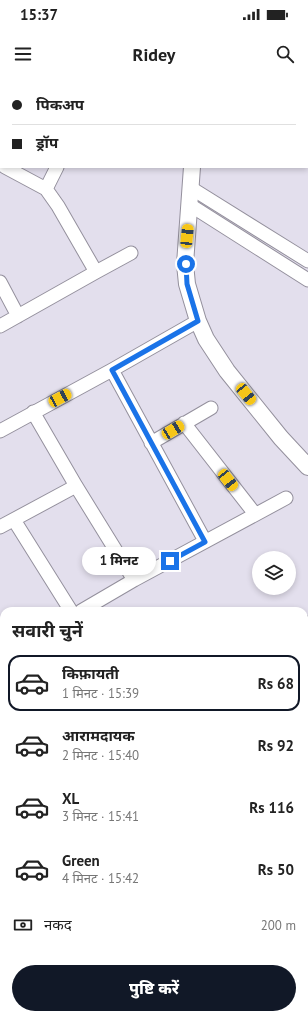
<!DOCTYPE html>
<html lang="hi">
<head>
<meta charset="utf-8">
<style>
	body { margin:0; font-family:"PT Sans","Noto Sans Devanagari",sans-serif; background:#f2f2f2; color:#222; height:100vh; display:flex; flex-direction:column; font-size:15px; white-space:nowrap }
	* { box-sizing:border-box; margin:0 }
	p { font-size:13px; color:#767676 }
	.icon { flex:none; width:22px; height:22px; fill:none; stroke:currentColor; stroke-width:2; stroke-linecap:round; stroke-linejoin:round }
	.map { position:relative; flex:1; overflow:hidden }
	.sheet { position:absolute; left:0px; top:527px; width:308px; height:412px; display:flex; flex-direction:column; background:#fff; border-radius:12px 12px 0 0; box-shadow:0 2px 6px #0003 }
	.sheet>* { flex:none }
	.top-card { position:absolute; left:0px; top:0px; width:308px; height:88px; box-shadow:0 2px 6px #0003; display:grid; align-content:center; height:88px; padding:0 12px; background:#fff }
	.buttons { position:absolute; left:252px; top:471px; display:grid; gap:8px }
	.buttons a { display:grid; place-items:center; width:44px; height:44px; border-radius:50%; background:#fff; box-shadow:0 2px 6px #0003; font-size:20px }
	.end { position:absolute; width:18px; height:18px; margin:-9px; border:5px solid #1a73e8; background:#fff; box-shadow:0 0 0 2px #fff }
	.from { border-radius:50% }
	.bubble { position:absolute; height:28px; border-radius:14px; background:#fff; box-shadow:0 2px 6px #0003; font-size:13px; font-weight:800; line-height:28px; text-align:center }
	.car { position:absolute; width:12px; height:24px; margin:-12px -6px; border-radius:5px; box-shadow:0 0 3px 1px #0007; background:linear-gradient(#f5c518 24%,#345 0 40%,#f5c518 0 76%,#345 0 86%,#f5c518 0) }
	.top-card b { display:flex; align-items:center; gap:14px; height:38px; font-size:15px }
	.top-card b+b { border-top:1px solid #e0e0e0 }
	.top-card i { width:10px; height:10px; background:#222 }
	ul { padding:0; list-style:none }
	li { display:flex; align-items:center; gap:12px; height:56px; margin:0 8px 6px; padding:0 4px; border:2px solid transparent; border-radius:12px }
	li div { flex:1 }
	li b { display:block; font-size:15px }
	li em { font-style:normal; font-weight:800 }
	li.on { border-color:#111827 }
	li>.icon { width:36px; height:36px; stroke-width:1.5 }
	h2 { padding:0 12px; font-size:18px; line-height:48px }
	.pay { display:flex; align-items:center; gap:10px; height:44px; padding:0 12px; font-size:15px }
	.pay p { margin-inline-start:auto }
	.primary-button { display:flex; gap:8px; margin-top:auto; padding:8px 12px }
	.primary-button a { flex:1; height:46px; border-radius:24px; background:#111827; color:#fff; font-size:16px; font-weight:800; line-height:46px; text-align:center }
	.status { display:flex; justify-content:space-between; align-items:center; height:28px; padding:0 20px; background:#fff; direction:ltr }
	.status svg { height:11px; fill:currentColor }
	header { display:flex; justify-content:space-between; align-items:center; height:52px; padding:0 12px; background:#fff; font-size:18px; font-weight:800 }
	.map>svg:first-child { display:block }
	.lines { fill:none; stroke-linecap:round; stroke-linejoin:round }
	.minor-casing { stroke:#94909d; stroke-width:15 }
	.major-casing { stroke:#94909d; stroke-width:18 }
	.minor { stroke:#fff; stroke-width:13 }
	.major { stroke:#fff; stroke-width:16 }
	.route { stroke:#1a73e8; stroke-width:5 }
</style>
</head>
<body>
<div class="status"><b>15:37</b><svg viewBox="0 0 49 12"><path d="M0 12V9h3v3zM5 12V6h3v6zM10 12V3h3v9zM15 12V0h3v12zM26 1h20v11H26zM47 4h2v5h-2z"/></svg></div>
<header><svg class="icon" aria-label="menu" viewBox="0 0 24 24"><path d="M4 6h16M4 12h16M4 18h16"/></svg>Ridey<svg class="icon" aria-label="search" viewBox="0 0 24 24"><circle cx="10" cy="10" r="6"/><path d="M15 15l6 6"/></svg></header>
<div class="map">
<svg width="308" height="939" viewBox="0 0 308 939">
	<rect width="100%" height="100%" fill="#e3dfed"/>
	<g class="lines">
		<!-- minor casing -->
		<g class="minor-casing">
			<path id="minor" d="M262 0 264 1
				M0 2 1 3
				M307 29H308
				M5 87 46 109 58 126 96 192
				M191 108 308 181
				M46 109 57 87
				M190 125 308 200
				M0 202 18 236
				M0 246 96 192 131 173
				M112 290 205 461
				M33 332 76 406 134 500
				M184 343 255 434
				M0 351 112 290 198 241
				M151 363 211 328
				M14 440 71 531
				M0 447 76 406
				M81 531 134 500 286 418
				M304 546 308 543
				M0 571 4 570
				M304 606 308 614
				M0 642 4 649
				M0 708 4 706
				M0 745 4 743"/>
		</g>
		<!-- major casing -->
		<g class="major-casing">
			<path id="major" d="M168 0V1
				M192 87 185 184 187 204 198 241 206 259 227 291 281 358 308 387"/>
		</g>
		<!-- minor -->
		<use href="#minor" class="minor"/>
		<!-- major -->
		<use href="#major" class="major"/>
	</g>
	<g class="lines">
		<!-- route -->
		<path class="route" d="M170 481 205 462 112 290 198 241 187 204 186 184"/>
	</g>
</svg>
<div class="buttons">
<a><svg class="icon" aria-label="layers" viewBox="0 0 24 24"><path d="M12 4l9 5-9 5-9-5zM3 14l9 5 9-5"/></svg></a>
</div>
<i class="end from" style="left:186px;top:184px"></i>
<i class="end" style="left:170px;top:481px"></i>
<div class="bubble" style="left:82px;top:467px;width:74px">1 मिनट</div>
<i class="car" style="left:187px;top:156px;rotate:6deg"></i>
<i class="car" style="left:246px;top:314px;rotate:141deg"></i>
<i class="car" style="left:60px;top:318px;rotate:62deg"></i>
<i class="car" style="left:173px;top:350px;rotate:59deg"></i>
<i class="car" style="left:228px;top:400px;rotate:142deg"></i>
<div class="top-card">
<b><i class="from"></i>पिकअप</b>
<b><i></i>ड्रॉप</b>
</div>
<section class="sheet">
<h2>सवारी चुनें</h2>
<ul>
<li class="on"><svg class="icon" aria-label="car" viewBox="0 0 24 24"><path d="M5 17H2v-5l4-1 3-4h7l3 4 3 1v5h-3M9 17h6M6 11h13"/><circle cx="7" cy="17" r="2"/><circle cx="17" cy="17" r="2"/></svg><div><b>किफ़ायती</b><p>1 मिनट · 15:39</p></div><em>Rs 68</em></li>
<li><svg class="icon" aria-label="car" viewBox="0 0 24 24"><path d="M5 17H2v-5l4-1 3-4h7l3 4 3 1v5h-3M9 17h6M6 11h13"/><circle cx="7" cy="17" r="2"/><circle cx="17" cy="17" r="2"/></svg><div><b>आरामदायक</b><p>2 मिनट · 15:40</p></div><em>Rs 92</em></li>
<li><svg class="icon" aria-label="car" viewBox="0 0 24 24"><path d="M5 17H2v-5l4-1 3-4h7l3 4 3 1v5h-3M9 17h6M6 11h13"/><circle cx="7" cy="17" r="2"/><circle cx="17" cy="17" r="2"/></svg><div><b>XL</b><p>3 मिनट · 15:41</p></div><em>Rs 116</em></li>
<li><svg class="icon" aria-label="car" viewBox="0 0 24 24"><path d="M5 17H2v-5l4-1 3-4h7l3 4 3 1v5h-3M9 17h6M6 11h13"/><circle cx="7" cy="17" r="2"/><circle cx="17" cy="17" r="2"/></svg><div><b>Green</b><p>4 मिनट · 15:42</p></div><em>Rs 50</em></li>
</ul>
<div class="pay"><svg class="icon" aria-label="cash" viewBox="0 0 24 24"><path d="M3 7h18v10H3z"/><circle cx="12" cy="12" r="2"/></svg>नकद<p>200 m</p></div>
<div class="primary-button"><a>पुष्टि करें</a></div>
</section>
</div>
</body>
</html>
